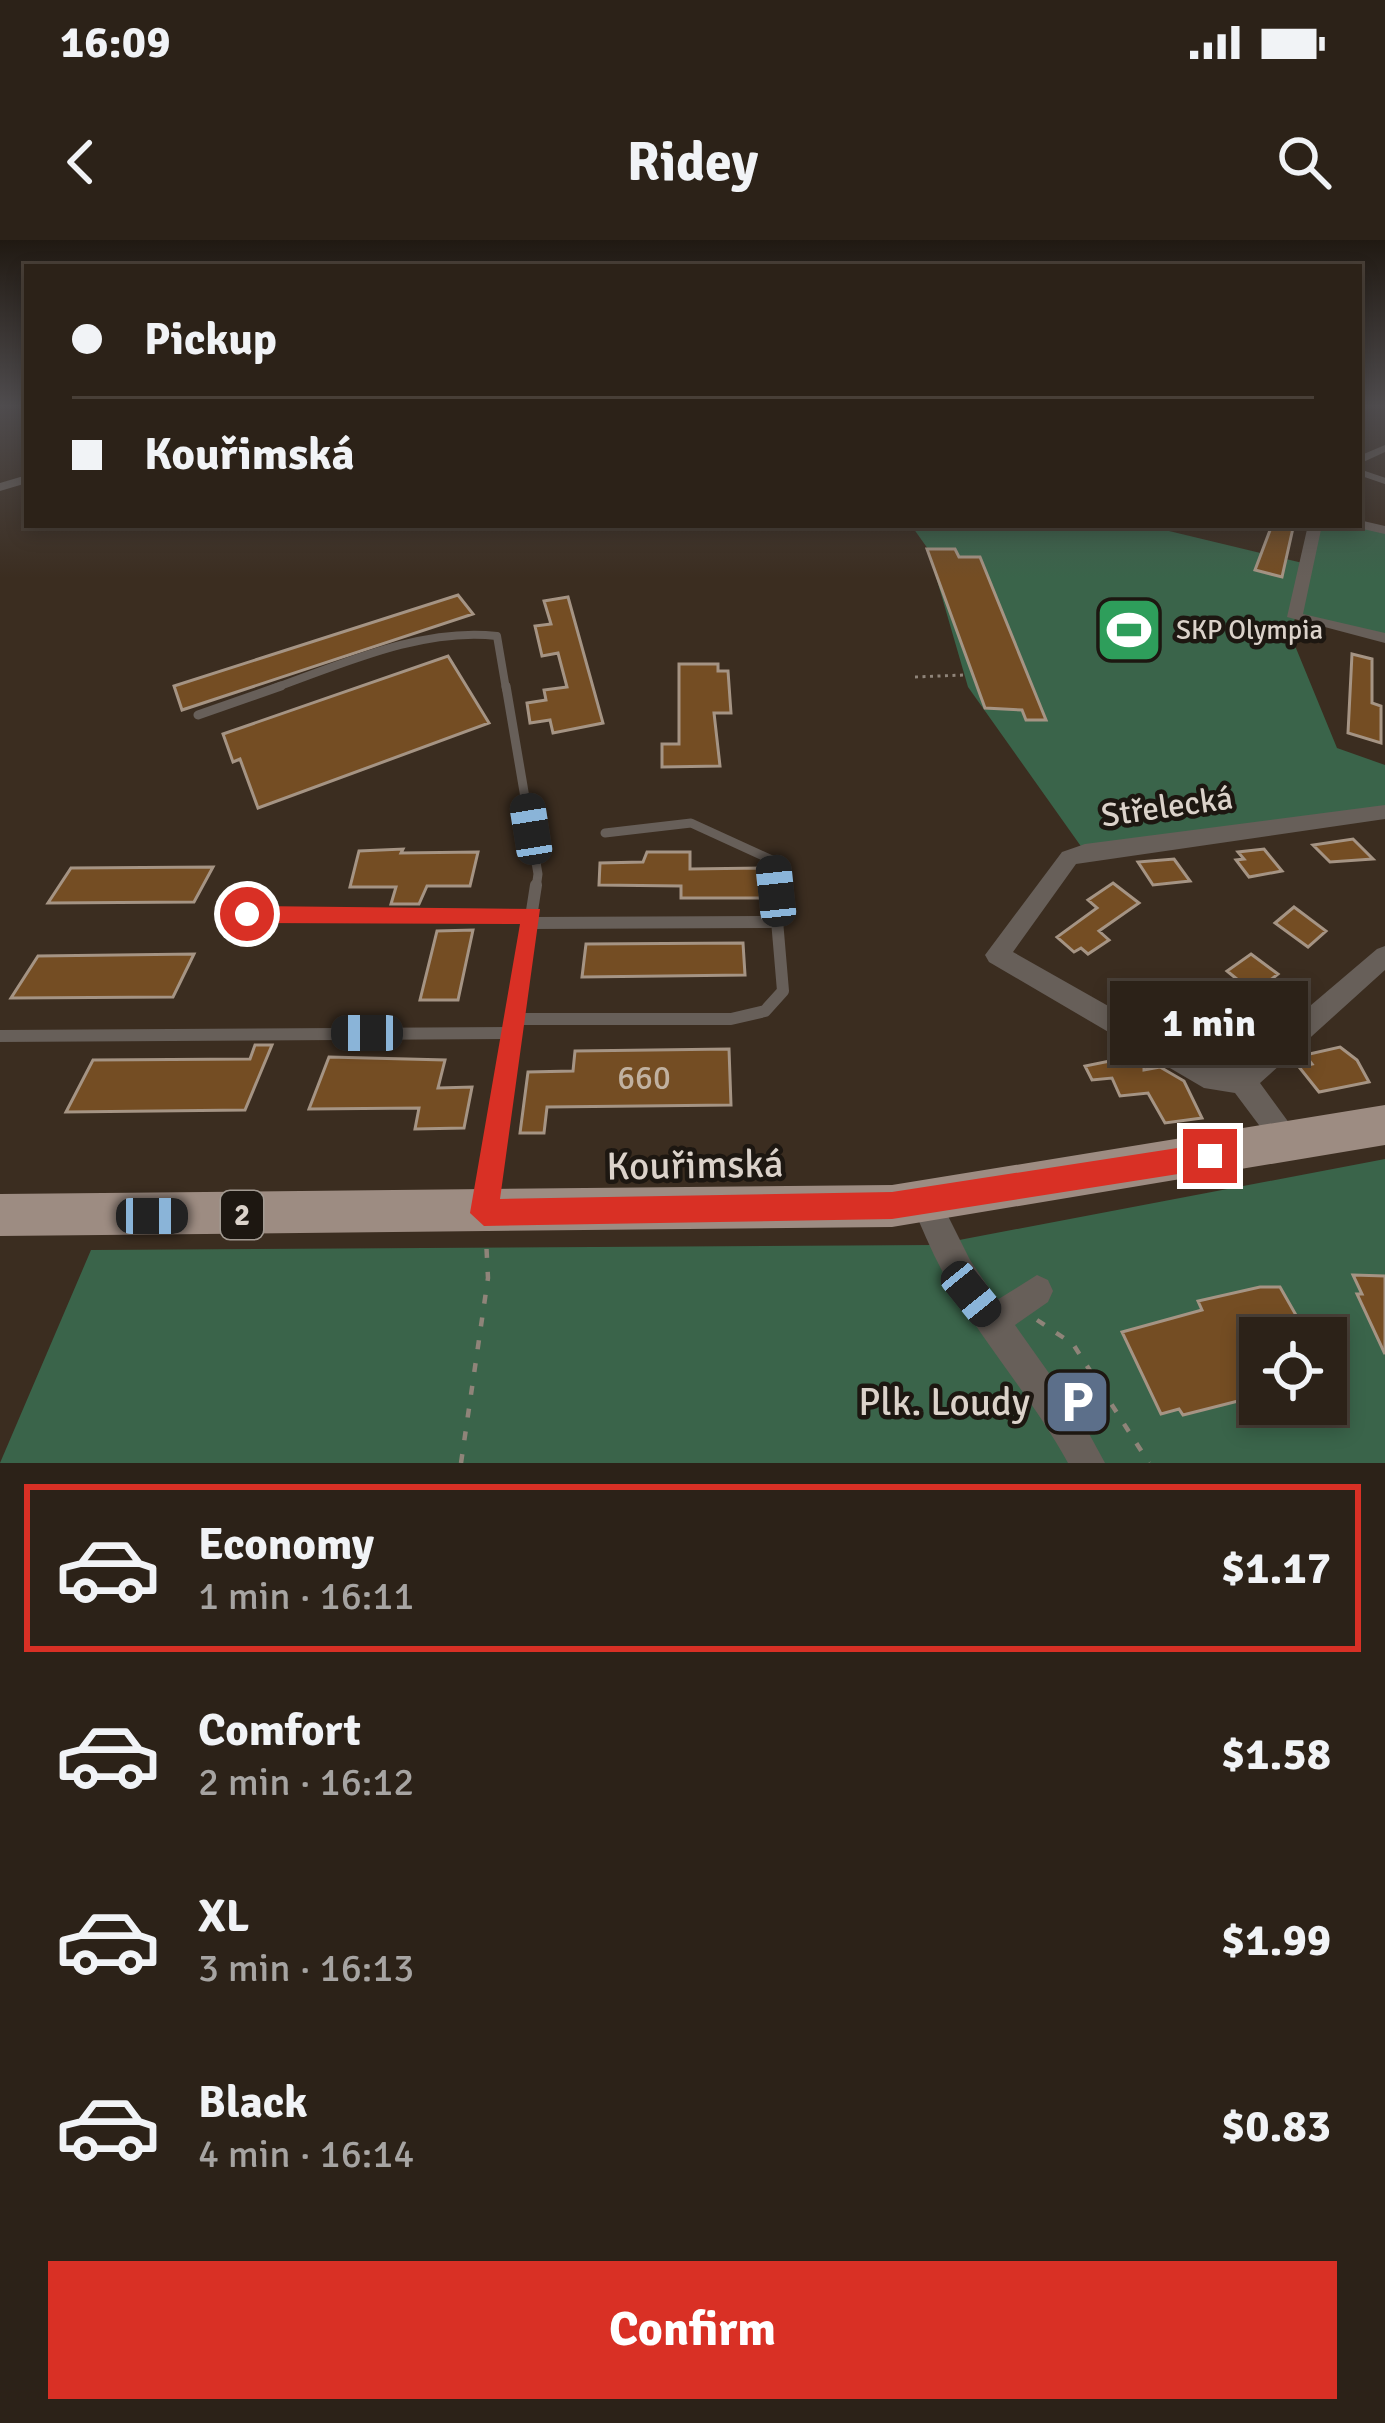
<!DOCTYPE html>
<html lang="en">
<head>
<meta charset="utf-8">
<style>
	body { margin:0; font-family:Signika,sans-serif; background:#342a21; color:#f1f3f6; height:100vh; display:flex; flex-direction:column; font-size:45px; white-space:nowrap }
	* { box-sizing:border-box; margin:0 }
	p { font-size:39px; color:#a6a4a2 }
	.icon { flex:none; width:66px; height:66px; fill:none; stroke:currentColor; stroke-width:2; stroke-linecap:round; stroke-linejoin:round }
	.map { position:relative; height:1223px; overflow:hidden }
	.side { display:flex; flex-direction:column; background:#2c2218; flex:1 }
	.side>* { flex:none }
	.guide { position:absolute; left:24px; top:24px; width:1338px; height:264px; border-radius:0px; box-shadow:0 6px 18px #0003,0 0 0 3px #483f37; display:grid; align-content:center; height:264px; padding:0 48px; background:#2c2218 }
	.controls { position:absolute; left:1239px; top:1077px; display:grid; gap:24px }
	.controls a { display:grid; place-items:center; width:108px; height:108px; border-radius:0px; background:#2c2218; box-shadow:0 6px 18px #0003,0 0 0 3px #483f37; font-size:60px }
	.end { position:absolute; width:54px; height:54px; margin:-27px; border:15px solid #d93025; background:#fff; box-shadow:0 0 0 6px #fff }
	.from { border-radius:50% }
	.bubble { position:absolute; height:84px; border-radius:0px; background:#2c2218; box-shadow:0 6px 18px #0003,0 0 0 3px #483f37; font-size:39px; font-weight:700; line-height:84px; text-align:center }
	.car { position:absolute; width:36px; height:72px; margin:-36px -18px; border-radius:15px; box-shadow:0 0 9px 3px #0007; background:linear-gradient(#222 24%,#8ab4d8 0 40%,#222 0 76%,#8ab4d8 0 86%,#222 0) }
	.guide b { display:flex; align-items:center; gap:42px; height:114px; font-size:45px }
	.guide b+b { border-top:3px solid #483f37 }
	.guide i { width:30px; height:30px; background:#f1f3f6 }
	ul { padding:21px 0 0; list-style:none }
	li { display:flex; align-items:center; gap:36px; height:168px; margin:0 24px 18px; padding:0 24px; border:6px solid transparent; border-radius:0px }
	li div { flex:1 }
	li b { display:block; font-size:45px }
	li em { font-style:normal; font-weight:700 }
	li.on { border-color:#d93025 }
	li>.icon { width:108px; height:108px; stroke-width:1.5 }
	.cta { display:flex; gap:24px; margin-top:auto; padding:24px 48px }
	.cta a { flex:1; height:138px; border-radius:0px; background:#d93025; color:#fff; font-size:48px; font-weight:700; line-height:138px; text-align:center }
	.status { display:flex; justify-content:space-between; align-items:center; height:84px; padding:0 60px; background:#2c2218; direction:ltr }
	.status svg { height:33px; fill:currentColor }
	header { display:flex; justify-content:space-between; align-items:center; height:156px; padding:0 48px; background:#2c2218; font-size:54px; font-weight:700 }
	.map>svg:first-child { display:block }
	.green { fill:#3a644a; fill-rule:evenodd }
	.building { fill:#744d23; stroke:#a59484; stroke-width:3 }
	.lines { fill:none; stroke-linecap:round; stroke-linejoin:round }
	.path-far1 { stroke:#8f8479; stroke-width:3; stroke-dasharray:3 4.5; stroke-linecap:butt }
	.path { stroke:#8f8479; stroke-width:4.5; stroke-dasharray:9 14; stroke-linecap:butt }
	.service-far4 { stroke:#675f59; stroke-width:6 }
	.service-far3 { stroke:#675f59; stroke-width:8 }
	.service-far2 { stroke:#675f59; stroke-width:9 }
	.service-far1 { stroke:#675f59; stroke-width:12 }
	.service { stroke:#675f59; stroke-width:15 }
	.minor { fill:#675f59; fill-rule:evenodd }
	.primary { fill:#9d8c82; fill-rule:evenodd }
	.route { fill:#d93025 }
	.labels { text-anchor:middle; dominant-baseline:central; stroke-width:9; stroke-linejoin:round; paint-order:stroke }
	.far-poi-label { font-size:27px; fill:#dbd2ca; stroke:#1d1711; text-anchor:start }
	.shield { fill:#1d1711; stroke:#a29a92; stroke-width:3 }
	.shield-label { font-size:30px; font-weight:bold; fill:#dbd2ca }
	.street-label { font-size:33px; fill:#dbd2ca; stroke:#1d1711 }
	.near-number-label { font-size:33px; fill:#c1b1a0 }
	.near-street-label { font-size:39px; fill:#dbd2ca; stroke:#1d1711 }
	.near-poi-label { font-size:39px; fill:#dbd2ca; stroke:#1d1711; text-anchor:end }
</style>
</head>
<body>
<div class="status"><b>16:09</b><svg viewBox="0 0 49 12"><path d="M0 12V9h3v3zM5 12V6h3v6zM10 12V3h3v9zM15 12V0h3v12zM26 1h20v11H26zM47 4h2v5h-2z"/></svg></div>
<header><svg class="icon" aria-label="back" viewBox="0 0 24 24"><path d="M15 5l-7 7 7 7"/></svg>Ridey<svg class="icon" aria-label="search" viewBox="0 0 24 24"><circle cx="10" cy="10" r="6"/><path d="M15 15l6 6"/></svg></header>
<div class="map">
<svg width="1385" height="1223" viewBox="0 0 1385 1223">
	<rect width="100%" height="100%" fill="#3b2d20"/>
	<!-- green -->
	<path class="green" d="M911 285H1144L1307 324 1315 285 1385 290V398L1295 378 1291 396 1337 508 1385 525V572L1085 612 968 447 928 309Z
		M1385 919V1223H0L91 1010 933 1005ZM1260 1098H1326V1164H1260Z"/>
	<!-- building -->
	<path class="building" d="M1272 285 1293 288 1282 337 1255 330Z
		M927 309H955L959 317H980L1046 480H1026L1022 470 985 468Z
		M458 355 473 374 182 470 174 446Z
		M568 357 603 483 553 493 550 480 530 483 527 463 546 460 544 450 567 447 558 413 542 416 535 386 551 384 544 361Z
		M1352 414 1372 419V463L1381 466V503L1348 493Z
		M448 416 489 483 258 568 240 519 233 522 223 494Z
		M679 424H718V431H728L731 473H714L720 526 662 527V504H679Z
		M1353 599 1373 619 1330 622 1313 605Z
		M403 609 401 613 478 612 470 646H427L419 664H391L396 647H350L359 611Z
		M1264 609 1282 631 1249 637 1236 620 1244 619 1238 612Z
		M647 612H690V629L762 628 765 658H681V646L599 645 600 623 643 622Z
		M1174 619 1190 641 1153 645 1138 622Z
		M213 627 194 662 48 663 71 628Z
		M1113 643 1139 663 1099 691 1109 700 1088 714 1081 708 1074 712 1057 697 1097 668 1088 660Z
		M1294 667 1326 691 1308 707 1275 683Z
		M473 690 458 760H420L437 691Z
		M743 703 745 735 582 737 586 704Z
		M194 714 173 757 11 758 38 716Z
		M1251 714 1278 734 1254 753 1227 731Z
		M1193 746 1221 777 1214 779 1217 791 1199 798 1174 769 1187 765 1176 752Z
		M1109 798 1144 818V830L1160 827 1184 841 1202 878 1165 883 1148 853 1120 856 1112 838 1092 840 1085 826 1110 821Z
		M255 805H272L245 870 66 872 93 820 250 819Z
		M1340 807 1357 820 1369 842 1319 852 1299 827 1312 824 1305 815Z
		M729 809 731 865 547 867 544 893H520L528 832 573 831 575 811Z
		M329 817 445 820 438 848 472 847 464 888 415 889 419 868 309 869Z
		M1353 1035 1385 1036V1114L1357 1054H1362Z
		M1260 1047H1280L1309 1098H1260V1144L1244 1148 1250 1158 1183 1175 1179 1169 1161 1174 1122 1092 1202 1070 1198 1061Z"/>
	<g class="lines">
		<!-- path-far1 -->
		<path class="path-far1" d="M915 437 963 435"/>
		<!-- path -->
		<path class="path" d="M1037 1080 1073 1104 1149 1223
			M461 1223 488 1038 486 999"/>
		<!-- service-far4 -->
		<path class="service-far4" d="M1359 232 1385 241"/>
		<!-- service-far3 -->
		<path class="service-far3" d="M272 449C342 424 423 387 497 396L506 449"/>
		<!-- service-far2 -->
		<path class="service-far2" d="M506 446 538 634 536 648
			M198 475 281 446
			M605 593 691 583 772 620 774 648"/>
		<!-- service-far1 -->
		<path class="service-far1" d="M247 674 532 675
			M531 683 779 682
			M517 779H731L765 771 783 751 774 645
			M0 796 515 793
			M496 902 536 645"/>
		<!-- service -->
		<path class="service" d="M486 964 496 899"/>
		<!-- minor -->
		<path class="minor" d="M1385 205V212L1359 224V216Z
			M27 235V243L0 251V243Z
			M1359 280 1385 286V294L1354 287 1359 285Z
			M1308 285H1322L1303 374 1385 393V403L1287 377Z
			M1385 565V579L1076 624 1013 712 1216 827 1237 828 1377 709 1385 706V730L1260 843 1303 902 1299 912 1289 916 1279 912 1235 853 1204 848 989 722 985 715 1062 612 1085 604Z
			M926 947 936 952 970 1020 997 1060 1037 1035 1048 1040 1053 1051 1048 1062 1015 1085 1080 1177 1105 1223H1068C1033 1159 983 1103 947 1040 933 1015 922 989 911 962L916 952Z"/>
		<!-- primary -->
		<path class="primary" d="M1385 865V905L892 987 0 996V954L892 945Z"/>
	</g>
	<!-- sky -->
	<linearGradient id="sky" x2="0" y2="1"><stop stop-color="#201912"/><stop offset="0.49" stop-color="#4f4c4e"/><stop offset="1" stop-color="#4f4c4e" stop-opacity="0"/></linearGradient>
	<rect width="1385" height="338" fill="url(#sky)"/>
	<!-- route -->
	<path class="route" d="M247 666 540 669 500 959 892 952 1210 903 1223 916 1210 929 892 979 484 986 470 973 520 684 247 683 236 674Z"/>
	<!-- icons -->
	<defs>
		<g id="stadium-square" transform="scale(3.45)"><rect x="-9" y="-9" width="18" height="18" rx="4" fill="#2e9e5b" stroke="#1d1711"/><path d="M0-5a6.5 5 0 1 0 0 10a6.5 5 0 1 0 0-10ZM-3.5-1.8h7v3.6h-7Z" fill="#fff"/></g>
		<g id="parking-square" transform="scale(3.45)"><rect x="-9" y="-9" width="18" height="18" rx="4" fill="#5c6f8a" stroke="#1d1711"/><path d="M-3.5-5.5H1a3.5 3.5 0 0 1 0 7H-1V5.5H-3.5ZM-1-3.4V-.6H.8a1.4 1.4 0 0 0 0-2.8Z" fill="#fff"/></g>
	</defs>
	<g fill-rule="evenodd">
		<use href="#stadium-square" x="1129" y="390"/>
		<use href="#parking-square" x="1077" y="1162"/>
	</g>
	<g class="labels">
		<!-- far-poi labels -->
		<g class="far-poi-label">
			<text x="1176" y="390">SKP Olympia</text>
		</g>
		<!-- shield labels -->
		<rect class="shield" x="221" y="951" width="42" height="48" rx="9"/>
		<g class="shield-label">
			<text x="242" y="975">2</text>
		</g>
		<!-- street labels -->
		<g class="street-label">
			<text transform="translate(1167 567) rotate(-8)">Střelecká</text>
		</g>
		<!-- near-number labels -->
		<g class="near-number-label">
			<text x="644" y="838">660</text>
		</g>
		<!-- near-street labels -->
		<g class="near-street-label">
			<text transform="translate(695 925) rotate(-1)">Kouřimská</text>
		</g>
		<!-- near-poi labels -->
		<g class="near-poi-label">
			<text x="1030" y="1162">Plk. Loudy</text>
		</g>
	</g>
</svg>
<div class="controls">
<a><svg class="icon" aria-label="locate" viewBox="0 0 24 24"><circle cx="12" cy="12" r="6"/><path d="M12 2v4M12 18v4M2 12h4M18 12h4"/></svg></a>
</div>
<i class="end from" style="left:247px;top:674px"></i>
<i class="end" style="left:1210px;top:916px"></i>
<div class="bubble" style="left:1110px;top:741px;width:198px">1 min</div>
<i class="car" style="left:531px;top:589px;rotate:351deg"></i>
<i class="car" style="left:776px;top:651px;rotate:354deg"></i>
<i class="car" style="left:367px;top:793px;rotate:270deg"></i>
<i class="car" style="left:152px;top:976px;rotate:90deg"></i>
<i class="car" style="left:971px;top:1054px;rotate:141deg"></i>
<div class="guide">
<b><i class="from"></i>Pickup</b>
<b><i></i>Kouřimská</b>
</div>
</div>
<section class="side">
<ul>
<li class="on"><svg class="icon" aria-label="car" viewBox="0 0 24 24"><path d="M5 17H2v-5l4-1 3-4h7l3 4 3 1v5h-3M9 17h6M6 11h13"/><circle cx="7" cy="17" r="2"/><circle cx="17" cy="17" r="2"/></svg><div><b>Economy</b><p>1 min · 16:11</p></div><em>$1.17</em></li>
<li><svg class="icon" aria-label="car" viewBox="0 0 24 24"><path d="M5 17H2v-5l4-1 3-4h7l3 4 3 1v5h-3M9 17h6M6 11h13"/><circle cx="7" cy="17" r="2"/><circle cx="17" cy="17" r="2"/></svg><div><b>Comfort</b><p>2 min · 16:12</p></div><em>$1.58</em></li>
<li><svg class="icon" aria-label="car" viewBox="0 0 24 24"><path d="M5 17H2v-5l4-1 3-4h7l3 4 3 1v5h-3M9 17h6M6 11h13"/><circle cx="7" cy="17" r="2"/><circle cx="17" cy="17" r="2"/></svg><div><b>XL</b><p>3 min · 16:13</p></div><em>$1.99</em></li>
<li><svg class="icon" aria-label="car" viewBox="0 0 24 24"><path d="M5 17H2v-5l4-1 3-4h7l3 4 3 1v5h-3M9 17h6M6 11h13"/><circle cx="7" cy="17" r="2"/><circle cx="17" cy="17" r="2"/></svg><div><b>Black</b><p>4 min · 16:14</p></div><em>$0.83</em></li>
</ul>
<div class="cta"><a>Confirm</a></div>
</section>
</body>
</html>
